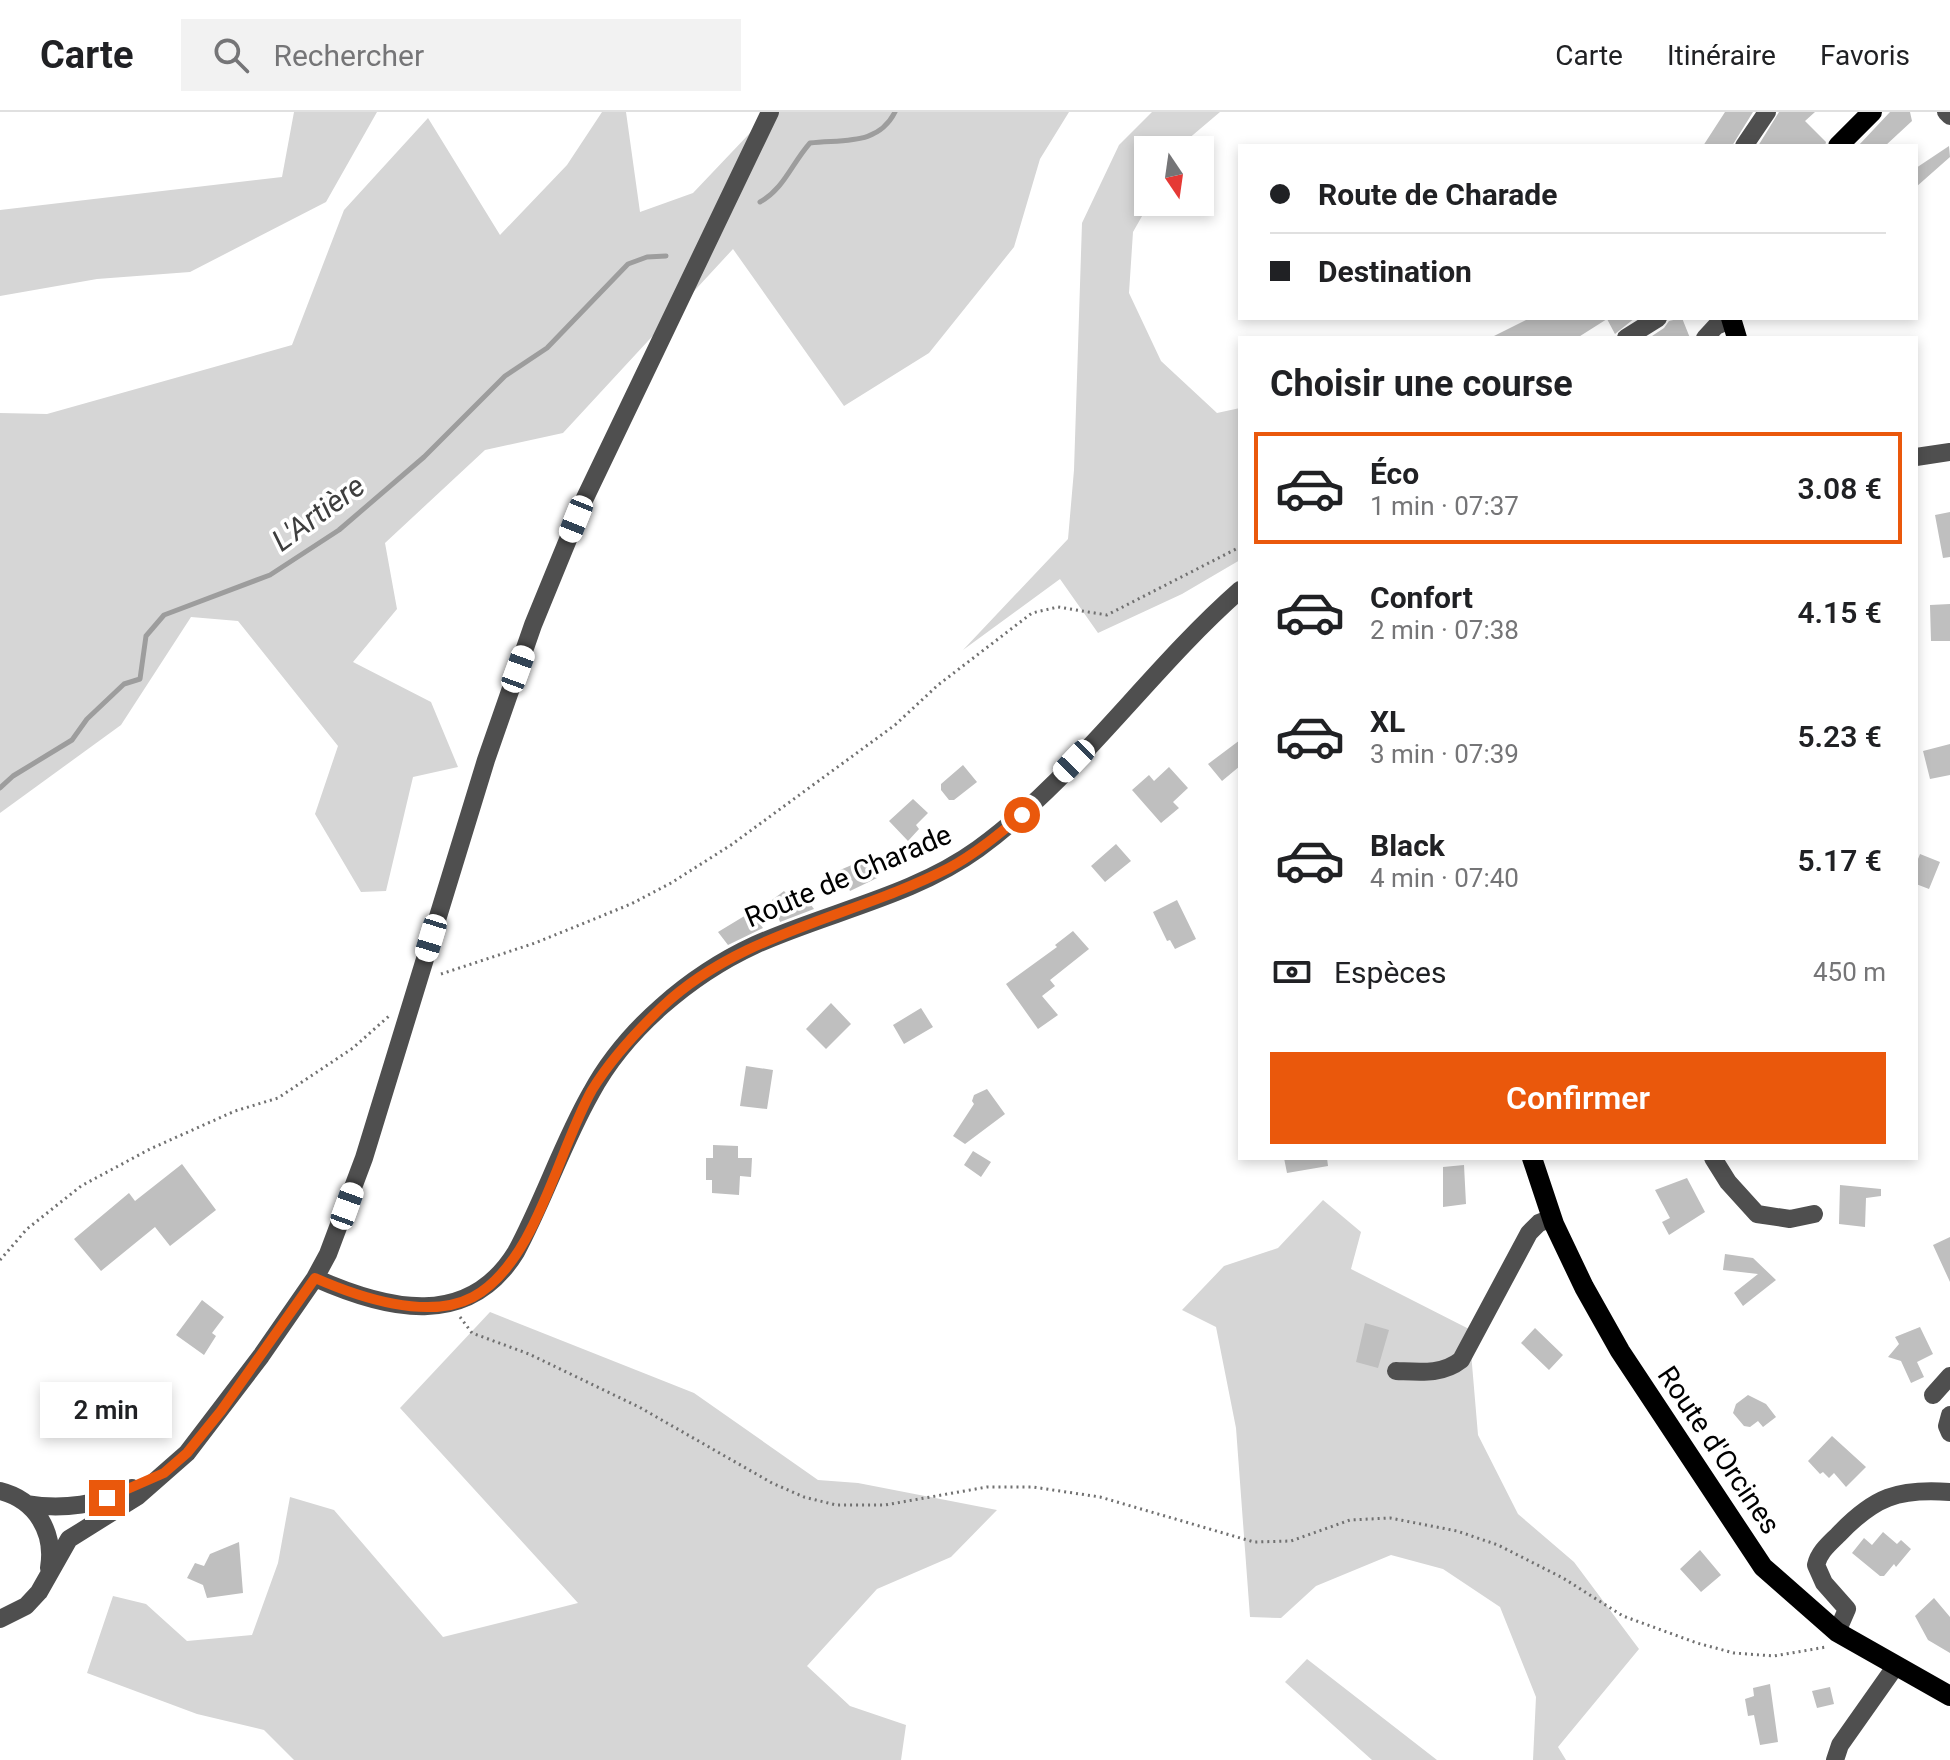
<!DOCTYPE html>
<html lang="fr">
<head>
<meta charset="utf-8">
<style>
	body { margin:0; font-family:Roboto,sans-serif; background:#f2f2f2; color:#202124; height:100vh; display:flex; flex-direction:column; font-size:30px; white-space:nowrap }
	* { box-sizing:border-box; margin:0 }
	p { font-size:26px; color:#757577 }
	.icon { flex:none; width:44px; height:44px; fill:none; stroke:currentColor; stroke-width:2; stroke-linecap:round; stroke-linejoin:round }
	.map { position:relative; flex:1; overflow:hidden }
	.panel { position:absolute; left:1238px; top:224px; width:680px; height:824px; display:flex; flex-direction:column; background:#fff; border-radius:0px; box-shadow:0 4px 12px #0003 }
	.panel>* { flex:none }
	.top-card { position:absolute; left:1238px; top:32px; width:680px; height:176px; border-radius:0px; box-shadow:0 4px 12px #0003; display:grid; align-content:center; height:176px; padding:0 32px; background:#fff }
	.needle { width:52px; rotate:167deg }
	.fabs { position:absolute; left:1134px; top:24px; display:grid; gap:16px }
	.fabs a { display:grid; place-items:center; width:80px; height:80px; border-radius:0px; background:#fff; box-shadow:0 4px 12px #0003; font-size:40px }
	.end { position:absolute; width:36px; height:36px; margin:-18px; border:10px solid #ea580c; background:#fff; box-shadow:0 0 0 4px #fff }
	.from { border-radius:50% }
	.bubble { position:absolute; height:56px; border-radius:0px; background:#fff; box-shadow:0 4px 12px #0003; font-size:26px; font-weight:600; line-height:56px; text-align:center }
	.car { position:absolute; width:24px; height:48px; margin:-24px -12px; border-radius:10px; box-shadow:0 0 6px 2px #0007; background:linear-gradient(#fff 24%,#345 0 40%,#fff 0 76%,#345 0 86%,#fff 0) }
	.top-card b { display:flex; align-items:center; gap:28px; height:76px; font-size:30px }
	.top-card b+b { border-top:2px solid #e0e0e0 }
	.top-card i { width:20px; height:20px; background:#202124 }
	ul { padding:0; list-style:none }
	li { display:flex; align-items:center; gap:24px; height:112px; margin:0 16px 12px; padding:0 16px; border:4px solid transparent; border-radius:0px }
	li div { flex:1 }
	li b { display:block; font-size:30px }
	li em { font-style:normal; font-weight:600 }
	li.on { border-color:#ea580c }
	li>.icon { width:72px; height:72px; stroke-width:1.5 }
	h2 { padding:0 32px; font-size:36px; line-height:96px }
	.pay { display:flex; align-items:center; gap:20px; height:88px; padding:0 32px; font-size:30px }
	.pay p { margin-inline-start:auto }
	.primary-button { display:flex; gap:16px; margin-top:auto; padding:16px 32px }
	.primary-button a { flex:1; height:92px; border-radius:0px; background:#ea580c; color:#fff; font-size:32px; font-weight:600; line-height:92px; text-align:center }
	header { display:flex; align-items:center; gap:48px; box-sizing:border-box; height:112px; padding:0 40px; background:#fff; border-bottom:2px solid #e0e0e0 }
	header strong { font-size:38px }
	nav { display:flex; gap:44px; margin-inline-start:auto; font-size:28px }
	.search { width:560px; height:72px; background:#f2f2f2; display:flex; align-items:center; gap:20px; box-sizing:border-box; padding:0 28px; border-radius:0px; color:#757577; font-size:30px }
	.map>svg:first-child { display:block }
	.green { fill:#d6d6d6 }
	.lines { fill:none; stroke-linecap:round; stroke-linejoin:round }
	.stream { stroke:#9d9d9d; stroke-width:5 }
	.building { fill:#bfbfbf }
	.path { stroke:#717171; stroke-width:3; stroke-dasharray:2 4; stroke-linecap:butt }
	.minor { stroke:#4f4f4f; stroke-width:18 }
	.major { stroke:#000; stroke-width:20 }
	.route { stroke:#ea580c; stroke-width:10 }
	.labels { text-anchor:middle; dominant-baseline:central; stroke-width:7; stroke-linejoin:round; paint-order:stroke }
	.street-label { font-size:28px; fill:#000; stroke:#fff }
	.water-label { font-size:30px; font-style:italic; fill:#3e3e3e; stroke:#fff }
</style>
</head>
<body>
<header>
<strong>Carte</strong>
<div class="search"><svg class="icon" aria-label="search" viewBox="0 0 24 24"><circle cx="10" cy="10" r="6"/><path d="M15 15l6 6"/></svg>Rechercher</div>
<nav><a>Carte</a><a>Itinéraire</a><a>Favoris</a></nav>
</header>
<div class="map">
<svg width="1950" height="1648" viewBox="0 0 1950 1648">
	<rect width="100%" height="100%" fill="#fff"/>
	<!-- green -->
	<path class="green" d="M294 0H377L326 90 190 160 97 167 0 184V98L282 65Z
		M602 0H626L640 100 693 81 770 0H1069L1040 47 1014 135 929 241 844 294 733 137 563 321 485 338 385 431 397 497 353 550 431 590 458 655 413 665 386 779 361 780 315 702 338 634 238 509 191 505 121 613 0 701V301L47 302 292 233 344 98 428 6 500 123 567 53Z
		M1152 0H1220L1187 28 1181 38H1148V90H1150L1133 120 1129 181 1161 249 1217 301 1240 296V448L1182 482 1098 521 1060 467 963 538 1068 427 1074 358 1082 111 1119 33Z
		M1323 1088 1361 1120 1351 1157 1469 1217 1478 1323 1518 1402 1574 1450 1639 1537 1558 1635 1566 1648H1533L1536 1585 1500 1495 1443 1457 1391 1443 1316 1474 1281 1506 1250 1505 1236 1316 1216 1215 1182 1198 1224 1154 1278 1136Z
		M490 1200 694 1281 818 1368 858 1371 997 1398 951 1445 877 1477 807 1554 850 1594 906 1613 901 1648H294L264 1618 197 1602 87 1561 113 1484 146 1492 187 1529 252 1523 278 1451 290 1385 334 1398 443 1525 578 1491 400 1296Z
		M1307 1547 1437 1648H1372L1285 1570Z"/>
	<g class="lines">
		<!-- stream -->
		<path class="stream" d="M760 90C784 77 792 51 810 31 843 27 878 34 895 0
			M0 676 13 664 72 628 87 607 124 572 140 567 146 524 164 503 270 463 339 418 424 345 505 264 547 236 628 152 647 145 666 144"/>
	</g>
	<!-- building -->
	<path class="building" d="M1725 0H1753L1732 34H1703Z
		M1779 0H1815L1805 9 1826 30 1825 34H1758Z
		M1890 0H1910L1912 9 1885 34H1858Z
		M1949 34 1950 45 1916 75V56Z
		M1530 206H1635L1615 222 1607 207 1577 226H1490Z
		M1682 206 1690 226H1649L1664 216 1669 209Z
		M1950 400V445L1943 446 1935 403Z
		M1950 492V529H1931L1930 493Z
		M1240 628V654L1222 669 1208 652Z
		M1950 632V663L1930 667 1923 639Z
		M963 653 977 670 954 688H949L941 678V672Z
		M1169 655 1188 676 1173 690 1179 696 1161 711 1132 678 1149 663 1154 669Z
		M913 687 928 701 916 713 919 717 908 729 889 709Z
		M1116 732 1131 749 1105 770 1091 754Z
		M1920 742 1940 750 1929 777 1916 772V752Z
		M868 746 877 766 850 779 840 758Z
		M784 779 789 785 795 780 801 788 805 785 814 797 780 810 772 788Z
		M1177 788 1196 827 1175 837 1170 828 1167 829 1153 800Z
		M751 800 763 816 728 833 718 820Z
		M1073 819 1089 837 1050 868 1055 874 1042 884 1058 903 1038 917 1006 872 1057 835 1055 833Z
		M831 891 851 912 826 937 806 917Z
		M921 896 933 915 904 932 893 913Z
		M746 954 773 958 767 997 740 994Z
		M987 977 1005 1002 965 1032 953 1024 974 992 972 989 974 983Z
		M713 1033 738 1034V1046H752L751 1065 740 1064 739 1083 712 1081V1068H706V1046H713Z
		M973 1039 991 1050 981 1065 964 1053Z
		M1284 1046H1327L1328 1054 1287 1061Z
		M182 1052 216 1098 170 1134 155 1115 101 1159 74 1127 129 1081 135 1089Z
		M1464 1053 1466 1092 1443 1095V1055Z
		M1687 1066 1705 1100 1669 1123 1662 1110 1670 1106 1655 1078Z
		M1840 1073 1881 1077V1084L1866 1086 1865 1115 1839 1112Z
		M1950 1125V1170L1933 1133Z
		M1725 1142 1753 1146 1776 1168 1743 1194 1734 1181 1758 1162 1723 1158Z
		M202 1188 224 1205 212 1221 216 1224 204 1243 176 1223Z
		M1365 1211 1389 1218 1378 1256 1356 1250Z
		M1920 1215 1933 1242 1917 1250 1924 1265 1911 1271 1901 1249 1888 1245 1899 1232 1895 1225Z
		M1535 1216 1563 1243 1549 1258 1521 1231Z
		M1748 1283 1766 1292 1776 1305 1763 1315 1758 1309 1750 1315 1744 1314 1733 1301 1736 1292Z
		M1832 1324 1866 1355 1846 1375 1834 1361 1829 1366 1823 1360 1820 1362 1808 1349Z
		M1883 1420 1897 1432 1901 1428 1911 1437 1896 1455 1894 1452 1884 1464H1880L1852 1441 1864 1426 1872 1433Z
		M239 1430 243 1481 207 1486 203 1473 187 1466 195 1451 204 1454 210 1442Z
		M1700 1438 1721 1463 1701 1480 1680 1457Z
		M1934 1486 1950 1505V1541L1928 1528 1915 1504Z
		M1770 1572 1778 1630 1760 1633 1754 1603 1748 1604 1745 1587 1754 1584 1753 1576Z
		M1830 1575 1834 1592 1817 1596 1812 1579Z"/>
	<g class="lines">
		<!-- path -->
		<path class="path" d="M441 862 535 831 631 792 671 771 731 733 895 613 938 573 1032 501 1058 495 1107 503 1240 435
			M0 1148 27 1117 81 1074 150 1037 235 999 278 986 353 936 389 904
			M460 1205 472 1221 529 1242 639 1295 772 1371 804 1385 836 1393H885L987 1375H1033L1100 1385 1254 1430 1291 1429 1350 1408 1390 1406 1457 1419 1498 1433 1563 1466 1623 1504 1697 1531 1734 1541 1774 1544 1826 1535"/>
		<!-- minor -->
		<path class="minor" d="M1946 0 1950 4
			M1744 34 1767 0
			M1626 226 1658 206
			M1705 226 1716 214 1731 208
			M1916 345 1950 340
			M1713 1046 1728 1070 1757 1102 1790 1107 1814 1102
			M315 1166C387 1198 468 1218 516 1140 544 1088 562 1032 591 981 625 918 690 863 755 833 828 800 913 784 978 737 1078 664 1148 559 1240 478
			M1396 1259C1420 1260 1442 1263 1461 1248L1529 1121 1539 1111 1552 1106
			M1933 1283 1950 1264
			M1950 1303 1947 1314 1950 1321
			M0 1379C36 1388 55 1420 49 1456
			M27 1392C61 1398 102 1393 132 1376
			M0 1507 26 1494 39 1480 69 1427 138 1384 187 1341 261 1244 315 1166 328 1142 364 1046 486 648 533 513 585 386 770 0
			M1837 1520 1847 1497 1824 1471 1816 1453C1819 1440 1829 1432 1838 1423 1874 1385 1898 1376 1950 1380
			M1835 1648 1840 1633 1895 1555"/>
		<!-- major -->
		<path class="major" d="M1838 34 1872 0
			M1731 206 1737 226
			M1532 1046 1554 1112 1584 1175 1620 1239 1763 1455 1837 1520 1950 1584"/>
	</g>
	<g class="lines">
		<!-- route -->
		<path class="route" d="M107 1386 164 1361 187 1341 221 1299 315 1166C358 1185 428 1209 473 1185 536 1151 558 1038 592 978 611 947 636 920 662 895 741 820 854 805 949 756 975 742 999 722 1022 703"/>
	</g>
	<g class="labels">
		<!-- street labels -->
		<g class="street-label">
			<text transform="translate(848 764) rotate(-23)">Route de Charade</text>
			<text transform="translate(1719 1338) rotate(56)">Route d'Orcines</text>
		</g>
		<!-- water labels -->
		<g class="water-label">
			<text transform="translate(318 401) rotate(-36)">L'Artière</text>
		</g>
	</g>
</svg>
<div class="fabs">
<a><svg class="needle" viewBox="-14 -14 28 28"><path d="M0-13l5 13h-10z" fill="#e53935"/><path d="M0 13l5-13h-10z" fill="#757577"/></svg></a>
</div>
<i class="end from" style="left:1022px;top:703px"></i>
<i class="end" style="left:107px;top:1386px"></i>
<div class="bubble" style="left:40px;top:1270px;width:132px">2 min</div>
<i class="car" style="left:576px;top:407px;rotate:202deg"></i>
<i class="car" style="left:518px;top:557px;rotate:20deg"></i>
<i class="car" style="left:1074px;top:649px;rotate:224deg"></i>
<i class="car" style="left:431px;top:826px;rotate:197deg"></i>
<i class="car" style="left:347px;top:1094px;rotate:20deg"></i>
<div class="top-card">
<b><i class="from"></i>Route de Charade</b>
<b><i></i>Destination</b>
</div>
<section class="panel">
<h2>Choisir une course</h2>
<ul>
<li class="on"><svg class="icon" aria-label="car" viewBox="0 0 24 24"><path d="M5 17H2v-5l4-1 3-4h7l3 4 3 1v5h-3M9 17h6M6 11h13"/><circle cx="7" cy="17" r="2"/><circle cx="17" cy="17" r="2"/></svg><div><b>Éco</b><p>1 min · 07:37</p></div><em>3.08 €</em></li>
<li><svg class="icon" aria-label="car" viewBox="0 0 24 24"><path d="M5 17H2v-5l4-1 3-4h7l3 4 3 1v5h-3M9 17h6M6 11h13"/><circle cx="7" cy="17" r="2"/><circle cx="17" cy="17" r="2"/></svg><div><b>Confort</b><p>2 min · 07:38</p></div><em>4.15 €</em></li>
<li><svg class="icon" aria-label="car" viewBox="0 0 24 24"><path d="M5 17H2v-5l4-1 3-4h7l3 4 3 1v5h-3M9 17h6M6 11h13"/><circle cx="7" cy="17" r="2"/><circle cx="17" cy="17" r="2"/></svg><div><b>XL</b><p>3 min · 07:39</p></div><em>5.23 €</em></li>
<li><svg class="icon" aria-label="car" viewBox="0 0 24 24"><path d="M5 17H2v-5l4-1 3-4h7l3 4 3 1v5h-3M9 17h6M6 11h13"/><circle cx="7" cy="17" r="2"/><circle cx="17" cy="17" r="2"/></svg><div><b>Black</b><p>4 min · 07:40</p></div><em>5.17 €</em></li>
</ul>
<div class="pay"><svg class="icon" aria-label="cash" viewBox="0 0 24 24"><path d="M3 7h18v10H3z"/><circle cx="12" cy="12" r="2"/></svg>Espèces<p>450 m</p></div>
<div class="primary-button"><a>Confirmer</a></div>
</section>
</div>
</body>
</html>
